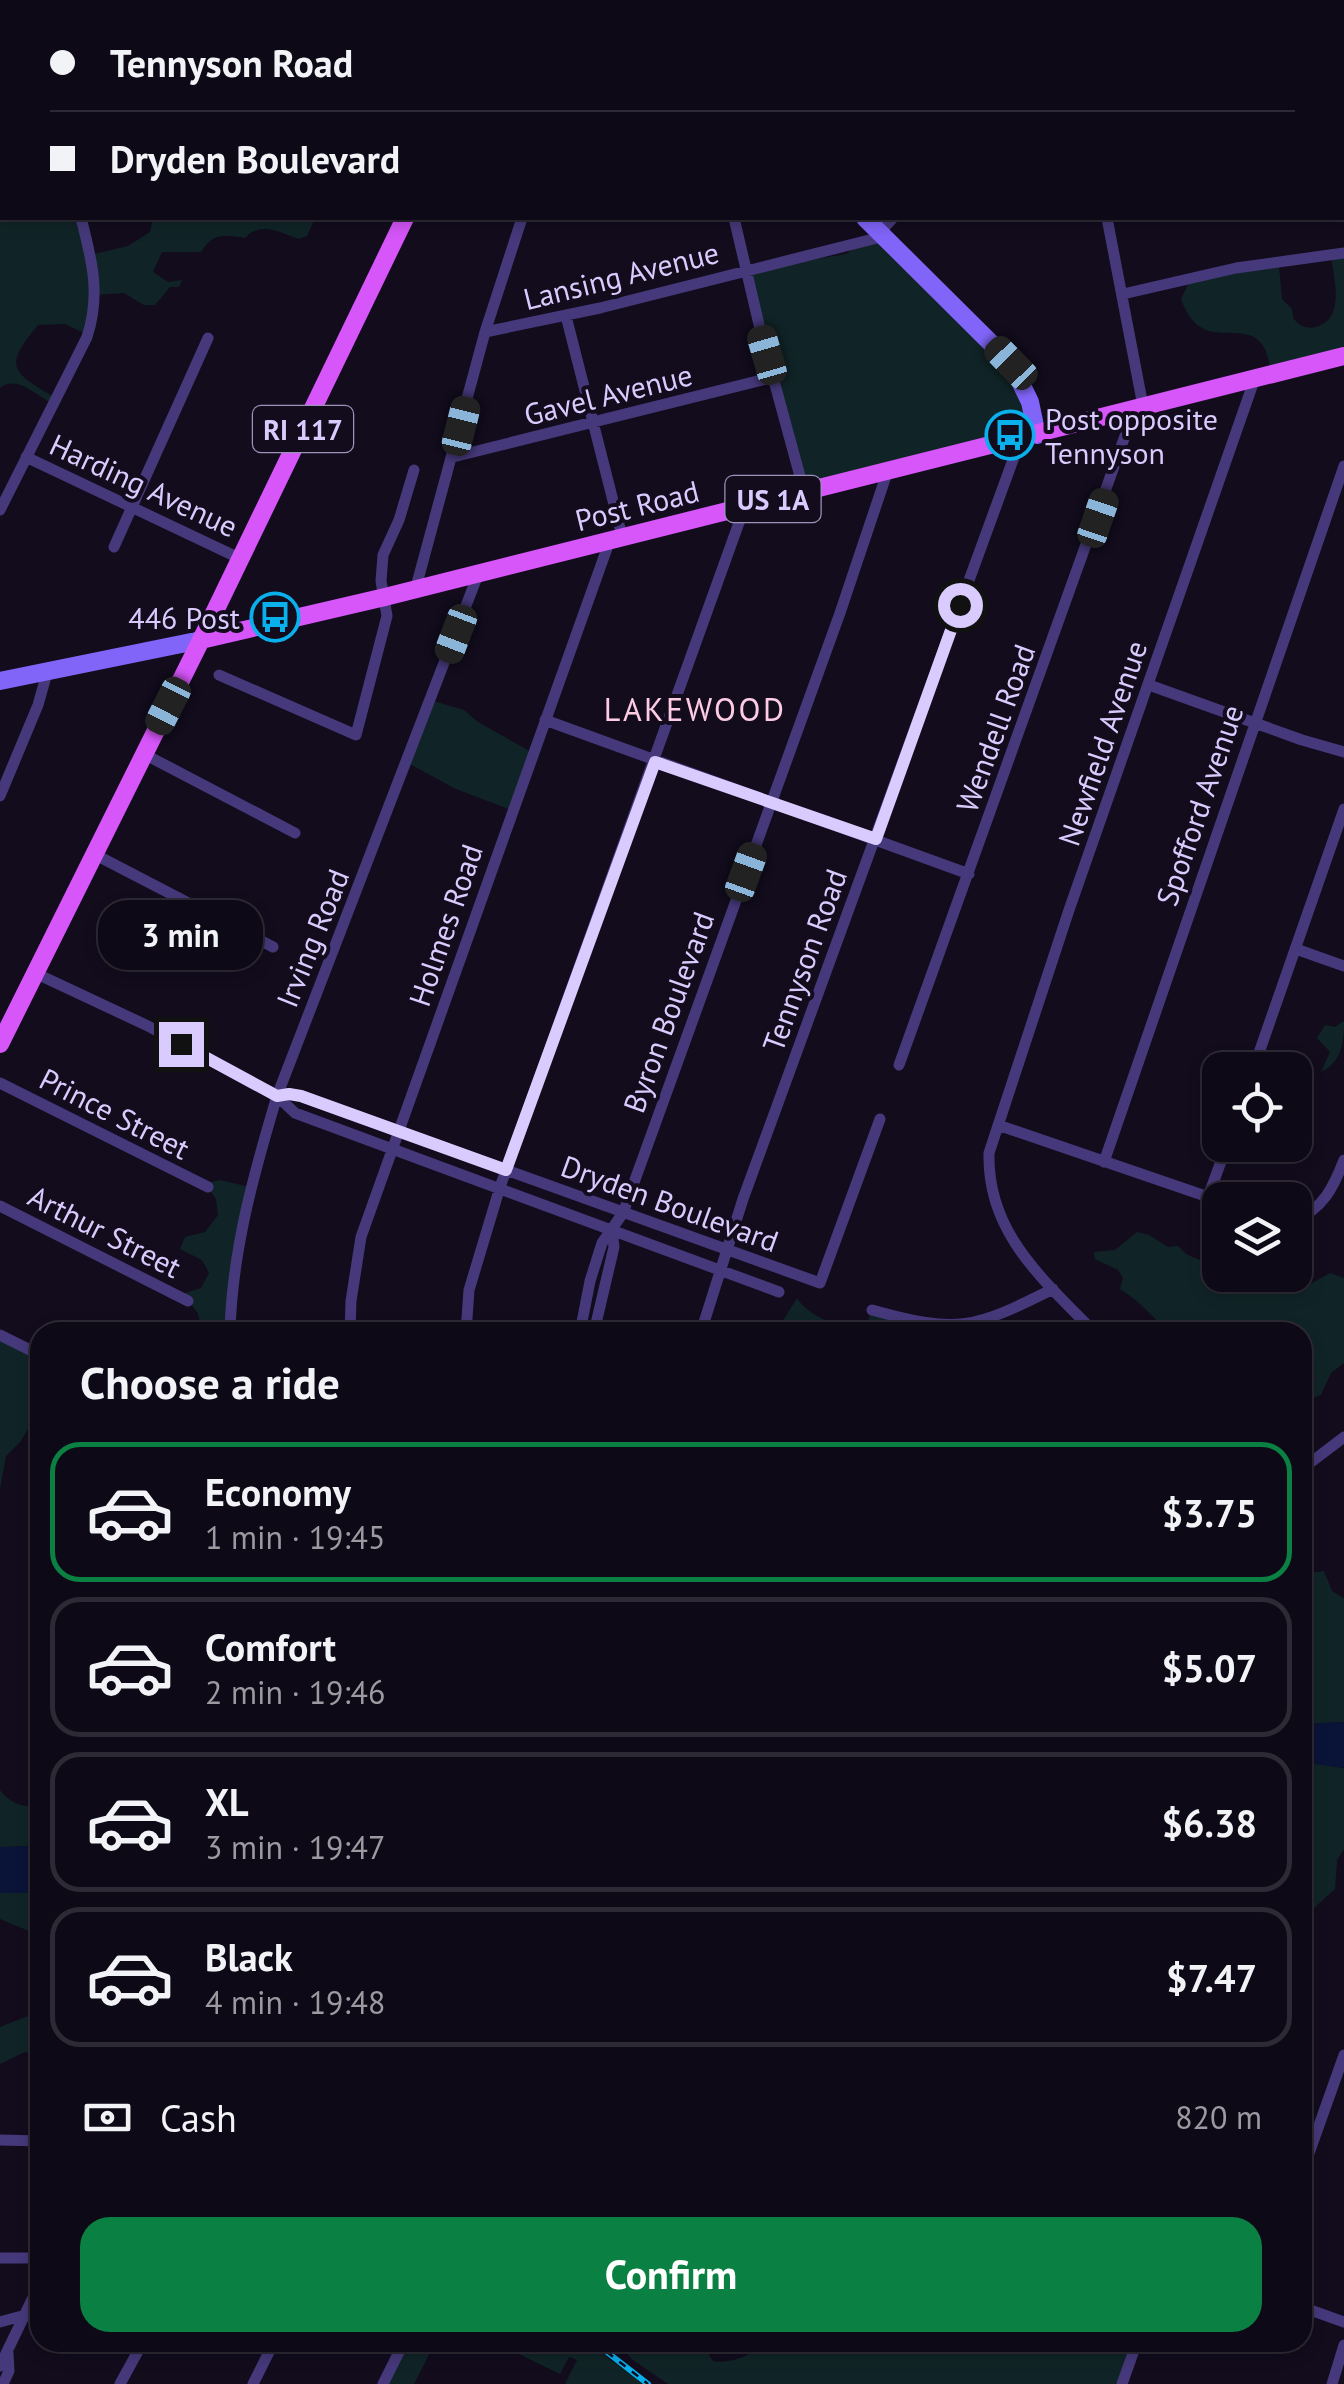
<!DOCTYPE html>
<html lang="en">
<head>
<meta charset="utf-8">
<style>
	body { margin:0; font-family:"PT Sans",sans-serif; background:#1c1723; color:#f1f3f6; height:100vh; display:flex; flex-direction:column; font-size:38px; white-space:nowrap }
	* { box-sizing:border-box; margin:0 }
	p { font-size:32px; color:#9b9aa1 }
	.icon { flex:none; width:55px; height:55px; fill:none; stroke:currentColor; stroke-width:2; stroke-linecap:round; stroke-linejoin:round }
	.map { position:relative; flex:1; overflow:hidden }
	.details { position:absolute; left:30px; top:1322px; width:1282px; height:1030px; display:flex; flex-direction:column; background:#0e0916; border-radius:30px; box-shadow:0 5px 15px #0003,0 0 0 2px #2e2a35 }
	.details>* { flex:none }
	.top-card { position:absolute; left:0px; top:0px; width:1345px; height:220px; box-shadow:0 5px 15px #0003,0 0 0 2px #2e2a35; display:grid; align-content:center; height:220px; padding:0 50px; background:#0e0916 }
	.fabs { position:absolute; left:1202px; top:1052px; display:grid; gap:20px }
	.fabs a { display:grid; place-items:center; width:110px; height:110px; border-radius:20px; background:#0e0916; box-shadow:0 5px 15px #0003,0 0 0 2px #2e2a35; font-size:50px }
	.end { position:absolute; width:45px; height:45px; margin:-22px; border:12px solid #d9cbfd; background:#111; box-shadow:0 0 0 5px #111 }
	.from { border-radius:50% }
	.bubble { position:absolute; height:70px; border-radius:30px; background:#0e0916; box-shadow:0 5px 15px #0003,0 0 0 2px #2e2a35; font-size:32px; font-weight:600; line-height:70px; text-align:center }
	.car { position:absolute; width:30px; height:60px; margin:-30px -15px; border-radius:12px; box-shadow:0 0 8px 2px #0007; background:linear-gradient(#222 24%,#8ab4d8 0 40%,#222 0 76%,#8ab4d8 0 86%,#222 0) }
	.top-card b { display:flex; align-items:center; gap:35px; height:95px; font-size:38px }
	.top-card b+b { border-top:2px solid #2e2a35 }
	.top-card i { width:25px; height:25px; background:#f1f3f6 }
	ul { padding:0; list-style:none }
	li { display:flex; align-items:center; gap:30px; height:140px; margin:0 20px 15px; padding:0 30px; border:5px solid #2e2a35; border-radius:30px }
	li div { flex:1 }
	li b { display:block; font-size:38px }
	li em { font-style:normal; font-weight:600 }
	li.on { border-color:#0b8043 }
	li>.icon { width:90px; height:90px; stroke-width:1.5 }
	h2 { padding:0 50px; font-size:45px; line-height:120px }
	.pay { display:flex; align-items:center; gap:25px; height:110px; padding:0 50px; font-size:38px }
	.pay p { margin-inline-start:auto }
	.cta { display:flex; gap:20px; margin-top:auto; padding:20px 50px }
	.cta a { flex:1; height:115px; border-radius:30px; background:#0b8043; color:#fff; font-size:40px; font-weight:600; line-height:115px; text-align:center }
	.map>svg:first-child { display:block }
	.green { fill:#102427 }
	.water { fill:#0a1438 }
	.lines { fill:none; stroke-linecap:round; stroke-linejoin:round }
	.street { stroke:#46397b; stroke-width:11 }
	.secondary { stroke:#8165f9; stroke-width:18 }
	.primary { stroke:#d656f9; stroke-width:18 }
	.rail-casing { stroke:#09b0eb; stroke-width:6 }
	.rail { stroke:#120c1d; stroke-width:2.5; stroke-dasharray:8; stroke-linecap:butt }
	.route { stroke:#d9cbfd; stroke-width:12 }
	.labels { text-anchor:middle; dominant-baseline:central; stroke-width:8; stroke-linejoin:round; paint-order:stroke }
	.shield { fill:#120c1d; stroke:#9d92ba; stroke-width:2.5 }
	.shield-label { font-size:28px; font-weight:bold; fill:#d9cbfd }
	.street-label { font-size:30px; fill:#d9cbfd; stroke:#120c1d }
	.poi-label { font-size:30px; fill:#d9cbfd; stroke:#120c1d; text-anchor:start }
	.neighbourhood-label { font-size:32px; letter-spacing:2.5px; fill:#fdcce4; stroke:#120c1d }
</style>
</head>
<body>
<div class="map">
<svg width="1344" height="2384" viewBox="0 0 1344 2384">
	<rect width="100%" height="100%" fill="#120c1d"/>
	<!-- green -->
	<path class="green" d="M739 0H1344V182L1342 2Z
		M0 212 2 218H80L90 255 128 246 150 232 153 218H315L307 236 298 239C280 232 260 221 245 238 223 235 214 232 201 252H162L153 272 168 282 182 280 179 287H170L155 305H144L124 293 96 295 86 334 65 324 38 325C4 366 10 371 54 397L51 403C35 394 16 375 0 388Z
		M877 233 1010 363 1036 430 806 491 746 270 846 254Z
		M1344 253V356L1272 373C1270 366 1268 356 1265 349 1247 313 1202 359 1181 299L1190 280 1279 266 1282 299 1292 309 1293 318C1301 328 1310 330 1321 325 1344 314 1334 279 1331 255Z
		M430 700 464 710 478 722 531 752 511 810 456 789 406 762Z
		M1344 1021C1344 1042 1342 1062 1321 1072L1330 1052 1317 1038 1325 1025 1335 1027Z
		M221 1180 249 1187 229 1332H199C202 1312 195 1307 179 1295L201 1288 209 1273 202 1260 180 1249 185 1237 205 1232 218 1215 216 1199 205 1183Z
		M1137 1232 1149 1235 1168 1247 1178 1246 1186 1254 1220 1269V1275H1237L1264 1290 1275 1285 1301 1289 1330 1273 1344 1278V1363L1331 1373 1321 1395 1303 1402 1302 1332H1167C1154 1317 1138 1300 1120 1289L1123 1278 1118 1270 1095 1259 1094 1252 1115 1250Z
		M797 1298C807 1316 847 1333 866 1326L872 1310 924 1325 921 1332H756L762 1324 771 1327 781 1324Z
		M0 1330 40 1350V1393L33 1420 21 1441 6 1456 0 1489Z
		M1324 1571 1332 1591 1344 1598V1722L1303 1724V1579L1308 1573Z
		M1303 1762 1344 1768V1849L1337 1860 1335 1889 1312 1910 1303 1928Z
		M0 1790C9 1803 25 1809 40 1805V1846L0 1847Z
		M0 1893H40V1928L29 1931 0 1919Z
		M40 2006V2058L25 2052 0 2064V2027L38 2012Z
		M763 2342 1136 2343 1122 2384H668L633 2360 617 2343H714L709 2355 713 2361C730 2364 753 2356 763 2342Z
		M402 2343H435L414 2384H381Z
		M525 2343H587L644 2384H565L577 2360 569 2357 560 2374 519 2354Z"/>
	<!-- water -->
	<path class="water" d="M1344 1722V1768L1303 1762V1724Z
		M40 1846V1893H0V1847Z"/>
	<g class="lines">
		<!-- street -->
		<path class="street" d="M32 0 33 2
			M291 0V2
			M137 2 149 0
			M0 32H2
			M0 150 2 149
			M734 218 761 333 804 491
			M1107 218 1143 406
			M880 232 893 218
			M1123 294 1236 268 1344 253
			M566 316 622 536
			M485 332 600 308 885 236
			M26 457 241 559
			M453 457 774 377
			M0 510 87 337C101 295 92 260 81 218
			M114 547 208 338
			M416 587 485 332 522 218
			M219 675 356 735 387 616 381 581 383 555 399 520 414 470
			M1149 685 1302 740 1344 752
			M545 720 969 874
			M144 754 295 833
			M0 796 38 705 47 673
			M94 854 273 947
			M1296 949 1344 966
			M35 973 148 1026 247 1080 277 1096 295 1113 779 1292
			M899 1065 1135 408
			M1253 1070 1344 809
			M0 1083 208 1187
			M277 1096 289 1094 301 1096 820 1283 880 1119
			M998 1125 1220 1201
			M1104 1162 1344 466
			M1208 1197 1227 1145
			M0 1206 188 1301
			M1295 1219C1323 1210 1334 1186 1344 1160
			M872 1310C959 1334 973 1329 1053 1289
			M230 1332C232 1251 254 1173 277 1096L479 572
			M350 1332 351 1301 361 1237 610 540
			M466 1332 469 1290 500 1187 745 506
			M580 1332 590 1281 602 1243 623 1213 840 613 888 470
			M594 1332 614 1247 612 1232
			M701 1332 743 1199 1021 438
			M1094 1332C1043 1279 987 1233 989 1153L1069 910 1255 378
			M0 1335 40 1355
			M1302 1469 1344 1437
			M0 2140 40 2141
			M1302 2173 1344 2055
			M0 2258H40
			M1302 2307 1344 2322
			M0 2322 22 2316
			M0 2366 40 2283
			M3 2384 9 2371 8 2353
			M120 2384 143 2342
			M253 2384 274 2342
			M383 2384 404 2342
			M1122 2384 1137 2342
			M1332 2384 1344 2345"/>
		<!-- secondary -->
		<path class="secondary" d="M644 0 646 2
			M865 218 1011 363 1030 402 1037 435
			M0 681 201 640"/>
		<!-- primary -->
		<path class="primary" d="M510 2 511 0
			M201 640 385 597 1344 356
			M0 1044 201 640 405 218"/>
		<!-- rail casing -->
		<g class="rail-casing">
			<path id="rail" d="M594 2342 648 2384"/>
		</g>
		<!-- rail -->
		<use href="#rail" class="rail"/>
	</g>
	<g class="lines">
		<!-- route -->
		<path class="route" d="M181 1044 277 1096 289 1094 301 1096 506 1170 655 762 876 839 960 605"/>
	</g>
	<!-- icons -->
	<defs>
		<g id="bus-ring" transform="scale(2.5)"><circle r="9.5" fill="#120c1d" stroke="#09b0eb" stroke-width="1.5"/><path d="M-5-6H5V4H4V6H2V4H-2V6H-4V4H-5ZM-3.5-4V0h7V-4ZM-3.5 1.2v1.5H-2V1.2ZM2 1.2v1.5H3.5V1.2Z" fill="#09b0eb"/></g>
	</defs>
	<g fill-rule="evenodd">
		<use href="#bus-ring" x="1010" y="435"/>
		<use href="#bus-ring" x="275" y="617"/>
	</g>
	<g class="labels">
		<!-- shield labels -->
		<g class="shield">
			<rect x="253" y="406" width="100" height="46" rx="8"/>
			<rect x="725.5" y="476" width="95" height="46" rx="8"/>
		</g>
		<g class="shield-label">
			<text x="303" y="429">RI 117</text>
			<text x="773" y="499">US 1A</text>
		</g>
		<!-- street labels -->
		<g class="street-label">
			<text transform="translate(621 275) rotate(-14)">Lansing Avenue</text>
			<text transform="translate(608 394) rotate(-14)">Gavel Avenue</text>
			<text transform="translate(144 485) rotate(25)">Harding Avenue</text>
			<text transform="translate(637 505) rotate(-14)">Post Road</text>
			<text transform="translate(995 728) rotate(-70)">Wendell Road</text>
			<text transform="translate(1102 743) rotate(-71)">Newfield Avenue</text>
			<text transform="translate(1199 805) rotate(-71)">Spofford Avenue</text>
			<text transform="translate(445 925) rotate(-71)">Holmes Road</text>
			<text transform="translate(312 938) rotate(-68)">Irving Road</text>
			<text transform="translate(804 960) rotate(-70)">Tennyson Road</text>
			<text transform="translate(668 1012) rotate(-70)">Byron Boulevard</text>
			<text transform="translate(115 1113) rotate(27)">Prince Street</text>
			<text transform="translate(670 1203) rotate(20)">Dryden Boulevard</text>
			<text transform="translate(105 1231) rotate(27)">Arthur Street</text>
		</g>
		<!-- poi labels -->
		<g class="poi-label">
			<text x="1045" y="418">Post opposite<tspan x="1045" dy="34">Tennyson</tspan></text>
			<text x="240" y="617" text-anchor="end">446 Post</text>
		</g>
		<!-- neighbourhood labels -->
		<g class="neighbourhood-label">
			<text x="695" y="709">LAKEWOOD</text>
		</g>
	</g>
</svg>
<div class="fabs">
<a><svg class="icon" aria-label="locate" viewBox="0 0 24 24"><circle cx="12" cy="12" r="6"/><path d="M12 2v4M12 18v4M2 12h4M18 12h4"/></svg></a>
<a><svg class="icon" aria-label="layers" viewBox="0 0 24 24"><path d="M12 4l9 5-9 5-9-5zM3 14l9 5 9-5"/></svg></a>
</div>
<i class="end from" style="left:960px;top:605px"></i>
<i class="end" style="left:181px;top:1044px"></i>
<div class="bubble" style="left:98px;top:900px;width:165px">3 min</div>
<i class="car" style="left:767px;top:355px;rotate:344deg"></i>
<i class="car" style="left:1011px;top:363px;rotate:316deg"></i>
<i class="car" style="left:461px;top:426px;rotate:14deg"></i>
<i class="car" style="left:1098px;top:518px;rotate:19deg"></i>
<i class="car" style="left:456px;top:634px;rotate:201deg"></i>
<i class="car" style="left:168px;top:706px;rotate:207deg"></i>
<i class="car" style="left:746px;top:872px;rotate:20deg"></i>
<div class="top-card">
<b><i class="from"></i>Tennyson Road</b>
<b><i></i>Dryden Boulevard</b>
</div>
<section class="details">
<h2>Choose a ride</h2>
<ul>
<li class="on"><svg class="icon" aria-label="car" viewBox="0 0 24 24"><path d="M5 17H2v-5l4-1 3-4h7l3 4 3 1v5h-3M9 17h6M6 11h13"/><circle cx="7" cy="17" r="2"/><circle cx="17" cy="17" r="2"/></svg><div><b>Economy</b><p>1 min · 19:45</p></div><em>$3.75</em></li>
<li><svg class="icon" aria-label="car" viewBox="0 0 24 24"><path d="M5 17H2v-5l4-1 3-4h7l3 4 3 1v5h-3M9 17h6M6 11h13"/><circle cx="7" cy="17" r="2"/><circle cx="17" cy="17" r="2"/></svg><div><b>Comfort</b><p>2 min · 19:46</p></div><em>$5.07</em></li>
<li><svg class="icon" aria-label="car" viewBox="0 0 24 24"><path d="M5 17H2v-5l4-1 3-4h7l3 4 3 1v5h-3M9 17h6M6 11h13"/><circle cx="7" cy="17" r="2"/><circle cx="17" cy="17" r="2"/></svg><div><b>XL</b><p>3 min · 19:47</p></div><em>$6.38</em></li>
<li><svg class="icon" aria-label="car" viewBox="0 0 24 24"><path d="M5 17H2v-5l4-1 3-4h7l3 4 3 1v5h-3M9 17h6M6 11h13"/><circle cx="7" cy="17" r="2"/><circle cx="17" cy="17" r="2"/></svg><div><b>Black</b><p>4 min · 19:48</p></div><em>$7.47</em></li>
</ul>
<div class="pay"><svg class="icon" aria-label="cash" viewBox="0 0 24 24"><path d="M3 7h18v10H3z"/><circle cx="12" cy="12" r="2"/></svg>Cash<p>820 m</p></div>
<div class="cta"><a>Confirm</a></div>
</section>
</div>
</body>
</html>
